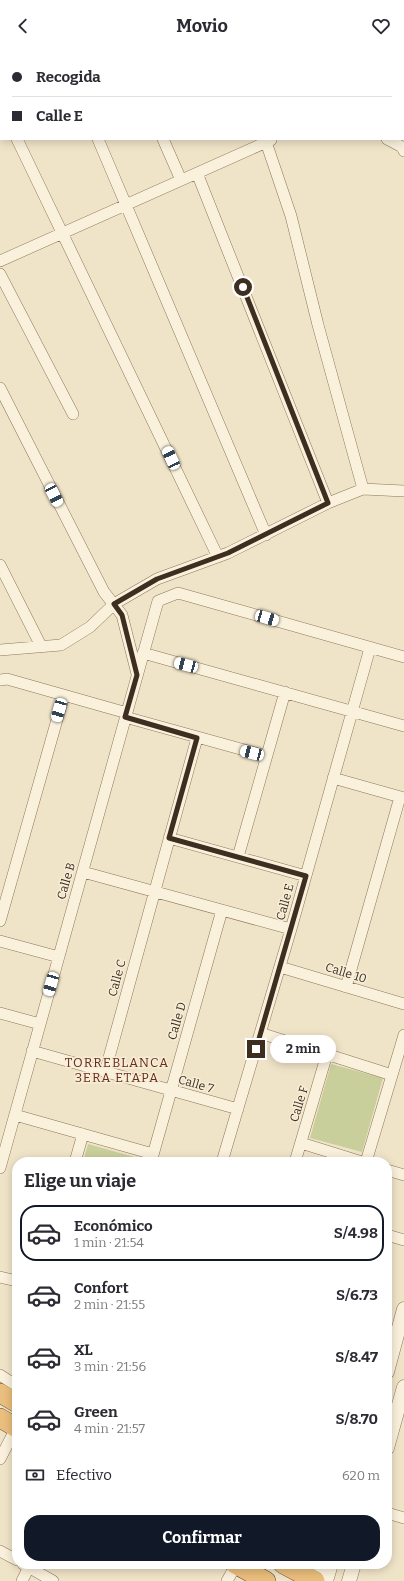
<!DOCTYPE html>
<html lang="es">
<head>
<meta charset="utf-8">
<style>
	body { margin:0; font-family:Bitter,serif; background:#f7f7f7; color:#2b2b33; height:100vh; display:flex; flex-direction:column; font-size:15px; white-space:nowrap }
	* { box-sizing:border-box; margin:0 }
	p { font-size:13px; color:#7c7c81 }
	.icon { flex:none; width:22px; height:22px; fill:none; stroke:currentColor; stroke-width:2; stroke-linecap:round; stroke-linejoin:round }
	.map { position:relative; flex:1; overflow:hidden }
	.details { position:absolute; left:12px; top:1105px; width:380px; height:412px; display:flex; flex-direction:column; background:#fff; border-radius:16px; box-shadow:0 2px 10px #0003 }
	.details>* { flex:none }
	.banner { position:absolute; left:0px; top:0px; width:404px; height:88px; box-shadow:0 2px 10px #0003; display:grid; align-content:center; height:88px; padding:0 12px; background:#fff }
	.end { position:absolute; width:18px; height:18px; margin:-9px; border:5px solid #3d2e20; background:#fff; box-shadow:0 0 0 2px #fff }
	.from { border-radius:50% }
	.bubble { position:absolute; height:28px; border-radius:14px; background:#fff; box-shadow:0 2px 10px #0003; font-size:13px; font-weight:700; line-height:28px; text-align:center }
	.car { position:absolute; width:12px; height:24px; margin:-12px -6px; border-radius:5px; box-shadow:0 0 3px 1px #0007; background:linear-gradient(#fff 24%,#345 0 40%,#fff 0 76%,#345 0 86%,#fff 0) }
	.banner b { display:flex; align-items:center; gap:14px; height:38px; font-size:15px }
	.banner b+b { border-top:1px solid #e1e1e2 }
	.banner i { width:10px; height:10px; background:#2b2b33 }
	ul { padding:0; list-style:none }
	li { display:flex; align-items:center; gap:12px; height:56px; margin:0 8px 6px; padding:0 4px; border:2px solid transparent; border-radius:16px }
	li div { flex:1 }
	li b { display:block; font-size:15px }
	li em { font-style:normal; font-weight:700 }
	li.current { border-color:#111827 }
	li>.icon { width:36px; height:36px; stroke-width:1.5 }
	h2 { padding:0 12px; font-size:18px; line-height:48px }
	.pay { display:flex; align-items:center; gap:10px; height:44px; padding:0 12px; font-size:15px }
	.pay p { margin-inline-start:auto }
	.button { display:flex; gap:8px; margin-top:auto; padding:8px 12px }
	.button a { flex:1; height:46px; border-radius:16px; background:#111827; color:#fff; font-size:16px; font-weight:700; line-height:46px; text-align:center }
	header { display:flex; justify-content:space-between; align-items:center; height:52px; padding:0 12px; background:#fff; font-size:18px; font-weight:700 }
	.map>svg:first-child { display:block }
	.green { fill:#c9cf9b }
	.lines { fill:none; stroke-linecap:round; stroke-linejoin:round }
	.minor-casing { stroke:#8d765c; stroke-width:12 }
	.tertiary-casing { stroke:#8d765c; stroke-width:15 }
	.trunk-casing { stroke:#5b4430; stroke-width:20 }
	.minor { stroke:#faf1dc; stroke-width:11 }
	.tertiary { stroke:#faf1dc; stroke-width:14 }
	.trunk { stroke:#eabe7c; stroke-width:19 }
	.route { stroke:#3d2e20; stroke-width:5 }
	.labels { text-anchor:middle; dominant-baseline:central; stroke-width:3; stroke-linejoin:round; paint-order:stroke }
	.street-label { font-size:12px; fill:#3d2e20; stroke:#f7eed8 }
	.neighbourhood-label { font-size:13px; letter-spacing:1px; fill:#6b2e1e; stroke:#f7eed8 }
</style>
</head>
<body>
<header><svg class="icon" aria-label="back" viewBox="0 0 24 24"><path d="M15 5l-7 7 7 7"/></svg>Movio<svg class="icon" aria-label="heart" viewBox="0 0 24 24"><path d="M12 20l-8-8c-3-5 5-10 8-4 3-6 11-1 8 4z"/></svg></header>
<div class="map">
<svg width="404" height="1529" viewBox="0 0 404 1529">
	<rect width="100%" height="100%" fill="#f0e4c8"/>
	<!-- green -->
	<path class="green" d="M331 1012 383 1026 362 1100 310 1086Z
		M88 1092 145 1108 144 1110H83Z"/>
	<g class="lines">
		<!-- minor casing -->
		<g class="minor-casing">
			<path id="minor" d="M61 0V1
				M125 0 126 1
				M214 0 221 1
				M324 0V1
				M395 0V1
				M0 52 1 54
				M17 87 218 505
				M98 87 266 483
				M163 87 181 128
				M387 87 402 95 404 99
				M266 90 291 164 318 273 363 437
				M197 121 328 451
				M0 209 271 88
				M0 222 73 362
				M0 336 104 540 122 563 137 622
				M0 513 41 594
				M0 598 61 593 90 575 114 552 157 527 228 501 328 451 363 437 404 439
				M143 601 404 674
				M0 628 7 627 127 661
				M125 665 266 704
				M333 726 404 746
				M169 786 306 824
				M238 805 285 640
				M83 820 291 877
				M0 869 64 643
				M0 889 59 905
				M280 915 404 952
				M346 935 400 745
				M0 961 40 972
				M260 981 392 1023
				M32 999 238 1057
				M105 1020 197 686
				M15 1063 153 1102
				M301 1091 362 1110
				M75 1110 83 1082
				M151 1110 222 858
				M222 1110 291 877 370 596
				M295 1110 327 1002
				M366 1110 404 983
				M0 1116 158 549 178 541 404 605
				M387 1118 404 1123
				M387 1183 404 1188
				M0 1225 17 1229
				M0 1323 17 1334
				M0 1407 16 1376
				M387 1461 404 1466
				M0 1499 17 1508
				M23 1512 53 1529
				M315 1512 329 1520
				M22 1529 29 1515
				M227 1529 236 1513"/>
		</g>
		<!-- tertiary casing -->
		<g class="tertiary-casing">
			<path id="tertiary" d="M387 1320 404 1257
				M387 1396 404 1335
				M326 1529 331 1512
				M349 1529 354 1512"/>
		</g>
		<!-- trunk casing -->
		<g class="trunk-casing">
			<path id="trunk" d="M0 1341 17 1351
				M0 1366 17 1376
				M235 1512 266 1529
				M283 1512 315 1529"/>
		</g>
		<!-- minor -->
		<use href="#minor" class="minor"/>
		<!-- tertiary -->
		<use href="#tertiary" class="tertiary"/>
		<!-- trunk -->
		<use href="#trunk" class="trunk"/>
	</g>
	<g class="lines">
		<!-- route -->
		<path class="route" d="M243 235 328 451 228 501 157 527 114 552 122 563 137 623 125 665 197 686 169 786 306 824 256 997"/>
	</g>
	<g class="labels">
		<!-- street labels -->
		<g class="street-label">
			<text transform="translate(66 829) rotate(-74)">Calle B</text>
			<text transform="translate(285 850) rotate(-75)">Calle E</text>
			<text transform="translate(346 921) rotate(17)">Calle 10</text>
			<text transform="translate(117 926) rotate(-75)">Calle C</text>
			<text transform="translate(177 969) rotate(-74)">Calle D</text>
			<text transform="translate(196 1032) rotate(16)">Calle 7</text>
			<text transform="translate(299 1052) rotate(-73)">Calle F</text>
		</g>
		<!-- neighbourhood labels -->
		<g class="neighbourhood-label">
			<text x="117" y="1010">TORREBLANCA<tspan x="117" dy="15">3ERA ETAPA</tspan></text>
		</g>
	</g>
</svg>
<i class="end from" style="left:243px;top:235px"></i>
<i class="end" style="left:256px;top:997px"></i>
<div class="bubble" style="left:270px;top:983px;width:66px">2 min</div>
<i class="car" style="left:171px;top:406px;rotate:335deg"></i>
<i class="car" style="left:54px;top:443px;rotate:153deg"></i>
<i class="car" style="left:267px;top:566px;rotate:106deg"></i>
<i class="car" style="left:186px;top:613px;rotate:285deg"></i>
<i class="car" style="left:59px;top:658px;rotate:196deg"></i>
<i class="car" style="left:252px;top:701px;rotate:285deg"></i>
<i class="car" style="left:51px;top:932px;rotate:196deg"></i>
<div class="banner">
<b><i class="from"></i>Recogida</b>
<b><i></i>Calle E</b>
</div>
<section class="details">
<h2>Elige un viaje</h2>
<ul>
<li class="current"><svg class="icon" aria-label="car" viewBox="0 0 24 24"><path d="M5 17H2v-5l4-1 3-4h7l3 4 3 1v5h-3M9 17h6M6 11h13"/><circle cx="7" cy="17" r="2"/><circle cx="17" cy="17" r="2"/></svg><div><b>Económico</b><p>1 min · 21:54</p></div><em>S/4.98</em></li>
<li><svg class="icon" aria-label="car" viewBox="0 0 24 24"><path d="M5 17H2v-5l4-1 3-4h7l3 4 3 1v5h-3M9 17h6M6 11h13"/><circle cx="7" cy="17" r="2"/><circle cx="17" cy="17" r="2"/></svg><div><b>Confort</b><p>2 min · 21:55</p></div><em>S/6.73</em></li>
<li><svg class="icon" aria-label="car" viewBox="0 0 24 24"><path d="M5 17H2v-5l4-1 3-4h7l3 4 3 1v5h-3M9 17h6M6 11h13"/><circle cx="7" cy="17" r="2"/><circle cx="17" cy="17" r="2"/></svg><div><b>XL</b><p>3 min · 21:56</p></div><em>S/8.47</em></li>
<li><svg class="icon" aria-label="car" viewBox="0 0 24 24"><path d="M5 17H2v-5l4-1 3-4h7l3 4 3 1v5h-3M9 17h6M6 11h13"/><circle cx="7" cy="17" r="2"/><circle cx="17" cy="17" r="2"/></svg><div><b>Green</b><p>4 min · 21:57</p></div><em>S/8.70</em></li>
</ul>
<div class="pay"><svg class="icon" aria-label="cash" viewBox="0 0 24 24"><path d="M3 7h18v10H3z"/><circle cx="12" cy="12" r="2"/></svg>Efectivo<p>620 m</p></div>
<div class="button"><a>Confirmar</a></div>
</section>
</div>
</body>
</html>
